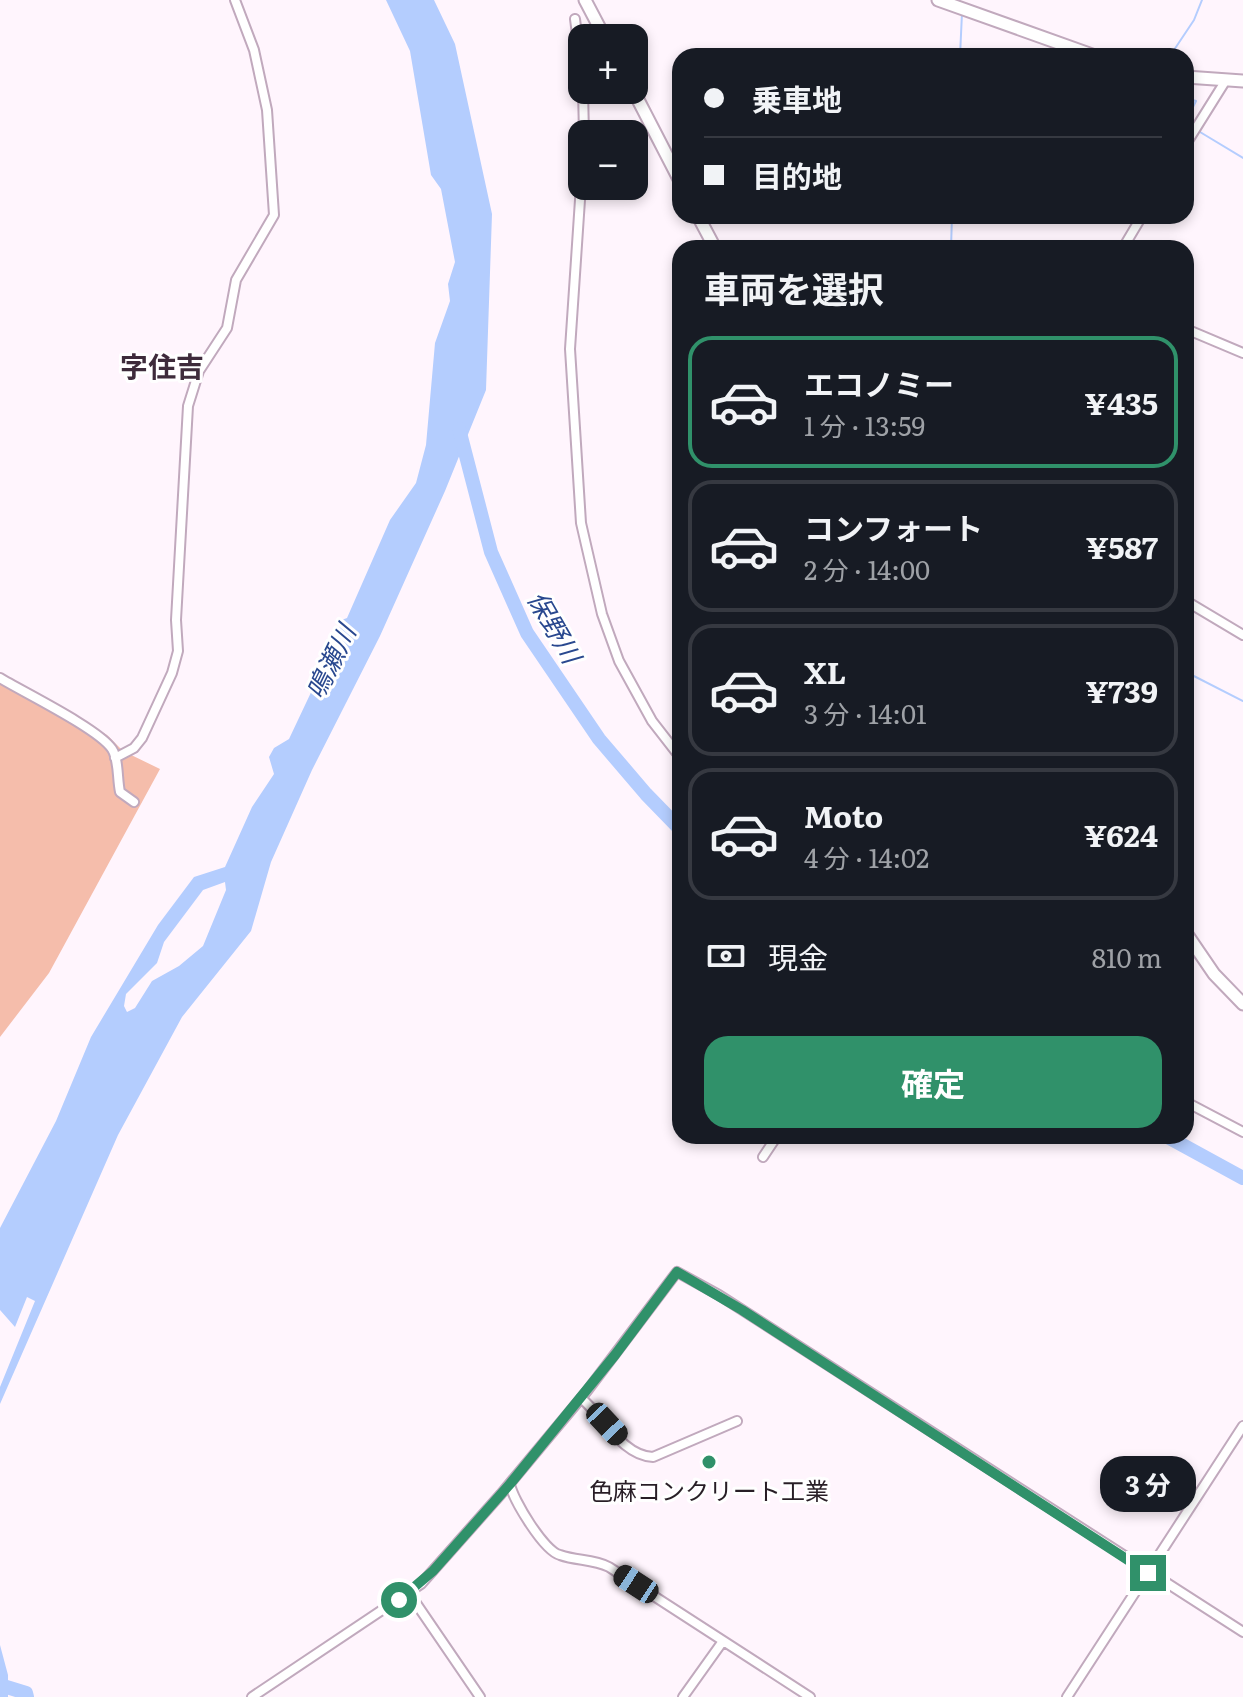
<!DOCTYPE html>
<html lang="ja">
<head>
<meta charset="utf-8">
<style>
	body { margin:0; font-family:Literata,"Noto Sans JP",serif; background:#20242c; color:#f1f3f6; height:100vh; display:flex; flex-direction:column; font-size:30px; white-space:nowrap }
	* { box-sizing:border-box; margin:0 }
	p { font-size:26px; color:#9ea1a6 }
	.icon { flex:none; width:44px; height:44px; fill:none; stroke:currentColor; stroke-width:2; stroke-linecap:round; stroke-linejoin:round }
	.map { position:relative; flex:1; overflow:hidden }
	.details { position:absolute; left:672px; top:240px; width:522px; height:904px; display:flex; flex-direction:column; background:#171b24; border-radius:24px; box-shadow:0 4px 12px #0003 }
	.details>* { flex:none }
	.top-card { position:absolute; left:672px; top:48px; width:522px; height:176px; border-radius:24px; box-shadow:0 4px 12px #0003; display:grid; align-content:center; height:176px; padding:0 32px; background:#171b24 }
	.buttons { position:absolute; left:568px; top:24px; display:grid; gap:16px }
	.buttons a { display:grid; place-items:center; width:80px; height:80px; border-radius:16px; background:#171b24; box-shadow:0 4px 12px #0003; font-size:40px }
	.end { position:absolute; width:36px; height:36px; margin:-18px; border:10px solid #30916a; background:#fff; box-shadow:0 0 0 4px #fff }
	.from { border-radius:50% }
	.bubble { position:absolute; height:56px; border-radius:24px; background:#171b24; box-shadow:0 4px 12px #0003; font-size:26px; font-weight:700; line-height:56px; text-align:center }
	.car { position:absolute; width:24px; height:48px; margin:-24px -12px; border-radius:10px; box-shadow:0 0 6px 2px #0007; background:linear-gradient(#222 24%,#8ab4d8 0 40%,#222 0 76%,#8ab4d8 0 86%,#222 0) }
	.top-card b { display:flex; align-items:center; gap:28px; height:76px; font-size:30px }
	.top-card b+b { border-top:2px solid #363941 }
	.top-card i { width:20px; height:20px; background:#f1f3f6 }
	ul { padding:0; list-style:none }
	li { display:flex; align-items:center; gap:24px; height:132px; margin:0 16px 12px; padding:0 16px; border:4px solid #363941; border-radius:24px }
	li div { flex:1 }
	li b { display:block; font-size:30px }
	li em { font-style:normal; font-weight:700 }
	li.active { border-color:#30916a }
	li>.icon { width:72px; height:72px; stroke-width:1.5 }
	h2 { padding:0 32px; font-size:36px; line-height:96px }
	.pay { display:flex; align-items:center; gap:20px; height:88px; padding:0 32px; font-size:30px }
	.pay p { margin-inline-start:auto }
	.cta { display:flex; gap:16px; margin-top:auto; padding:16px 32px }
	.cta a { flex:1; height:92px; border-radius:24px; background:#30916a; color:#fff; font-size:32px; font-weight:700; line-height:92px; text-align:center }
	.map>svg:first-child { display:block }
	.green { fill:#f5bdab }
	.water { fill:#b4cdfe; fill-rule:evenodd }
	.lines { fill:none; stroke-linecap:round; stroke-linejoin:round }
	.stream { stroke:#b4cdfe; stroke-width:2 }
	.river { stroke:#b4cdfe; stroke-width:14 }
	.minor-casing { stroke:#c1a9bd; stroke-width:12 }
	.tertiary-casing { stroke:#c1a9bd; stroke-width:15 }
	.minor { stroke:#fff; stroke-width:8 }
	.tertiary { stroke:#fff; stroke-width:11 }
	.route { stroke:#30916a; stroke-width:10 }
	.poi-dot { fill:#30916a; stroke:#fff; stroke-width:3 }
	.labels { text-anchor:middle; dominant-baseline:central; stroke-width:6; stroke-linejoin:round; paint-order:stroke }
	.poi-label { font-size:24px; fill:#281e26; stroke:#fff }
	.water-label { font-size:26px; font-style:italic; fill:#29488f; stroke:#fff }
	.quarter-label { font-size:28px; font-weight:bold; fill:#3e2b3b; stroke:#fff }
</style>
</head>
<body>
<div class="map">
<svg width="1243" height="1697" viewBox="0 0 1243 1697">
	<rect width="100%" height="100%" fill="#fff5fd"/>
	<!-- green -->
	<path class="green" d="M0 672 107 735 123 751 160 769 49 973 0 1037Z"/>
	<!-- water -->
	<path class="water" d="M386 0H434L455 44 492 214 486 390 445 491 380 636 312 770 271 862 251 931 182 1017 118 1135 0 1404V1387L35 1301 27 1297 15 1327 0 1310V1228L56 1121 91 1037 158 925 194 877 225 867 252 807 274 774 269 757 274 748 289 739 340 631 339 621 347 618 390 520 416 483 426 445 435 343 450 301 448 284 455 262 441 189 431 175 410 51ZM225 882 226 890 203 946 179 966 152 981 135 1008 127 1012 124 1006 126 994 157 963 164 942 203 890Z
		M0 1645 8 1675V1697H0Z"/>
	<g class="lines">
		<!-- stream -->
		<path class="stream" d="M960 56 962 13
			M1170 56 1194 20 1202 0
			M1186 98 1196 101 1187 119 1195 128
			M1200 132 1243 158
			M951 248 952 216
			M1186 672 1243 701"/>
		<!-- river -->
		<path class="river" d="M459 429 491 552 527 633 599 739 646 794 680 829
			M1166 1136 1243 1178
			M0 1685 26 1693 27 1697"/>
		<!-- minor casing -->
		<g class="minor-casing">
			<path id="minor" d="M575 19 582 73
				M583 90 584 134
				M1186 144 1226 80
				M582 170 570 349 581 523 602 614 619 661 652 721 680 757
				M1123 248 1142 216
				M1186 329 1243 353
				M1186 601 1243 635
				M0 678C23 692 99 729 112 749 119 760 117 778 120 792L134 802
				M115 758 134 748 142 738 172 673 178 651 176 620 188 406 199 371 227 328 236 280 274 215 267 110 254 50 235 0
				M1186 1102 1243 1132
				M763 1157 777 1136
				M581 1398C603 1416 622 1456 653 1457L737 1421
				M510 1484C513 1500 544 1551 560 1555 577 1561 593 1559 609 1567L810 1697
				M409 1593 480 1697
				M252 1697 421 1584 501 1494 587 1391 677 1272 719 1295 1243 1632
				M683 1697 723 1641
				M1067 1697 1243 1426"/>
		</g>
		<!-- tertiary casing -->
		<g class="tertiary-casing">
			<path id="tertiary" d="M585 0 605 38
				M938 0 1095 56
				M1186 77 1243 81
				M633 90 680 181
				M698 216 715 248
				M1186 933 1214 974 1243 1004"/>
		</g>
		<!-- minor -->
		<use href="#minor" class="minor"/>
		<!-- tertiary -->
		<use href="#tertiary" class="tertiary"/>
	</g>
	<g class="lines">
		<!-- route -->
		<path class="route" d="M399 1600 433 1571 510 1484 615 1355 677 1272 742 1310 1148 1573"/>
	</g>
	<!-- markers -->
	<circle class="poi-dot" cx="709" cy="1462" r="8"/>
	<g class="labels">
		<!-- poi labels -->
		<g class="poi-label">
			<text x="709" y="1489">色麻コンクリート工業</text>
		</g>
		<!-- water labels -->
		<g class="water-label">
			<text transform="translate(556 626) rotate(60)">保野川</text>
			<text transform="translate(329 661) rotate(-64)">鳴瀬川</text>
		</g>
		<!-- quarter labels -->
		<g class="quarter-label">
			<text x="162" y="365">字住吉</text>
		</g>
	</g>
</svg>
<div class="buttons">
<a>+</a>
<a>−</a>
</div>
<i class="end from" style="left:399px;top:1600px"></i>
<i class="end" style="left:1148px;top:1573px"></i>
<div class="bubble" style="left:1100px;top:1456px;width:96px">3 分</div>
<i class="car" style="left:607px;top:1424px;rotate:137deg"></i>
<i class="car" style="left:636px;top:1584px;rotate:303deg"></i>
<div class="top-card">
<b><i class="from"></i>乗車地</b>
<b><i></i>目的地</b>
</div>
<section class="details">
<h2>車両を選択</h2>
<ul>
<li class="active"><svg class="icon" aria-label="car" viewBox="0 0 24 24"><path d="M5 17H2v-5l4-1 3-4h7l3 4 3 1v5h-3M9 17h6M6 11h13"/><circle cx="7" cy="17" r="2"/><circle cx="17" cy="17" r="2"/></svg><div><b>エコノミー</b><p>1 分 · 13:59</p></div><em>¥435</em></li>
<li><svg class="icon" aria-label="car" viewBox="0 0 24 24"><path d="M5 17H2v-5l4-1 3-4h7l3 4 3 1v5h-3M9 17h6M6 11h13"/><circle cx="7" cy="17" r="2"/><circle cx="17" cy="17" r="2"/></svg><div><b>コンフォート</b><p>2 分 · 14:00</p></div><em>¥587</em></li>
<li><svg class="icon" aria-label="car" viewBox="0 0 24 24"><path d="M5 17H2v-5l4-1 3-4h7l3 4 3 1v5h-3M9 17h6M6 11h13"/><circle cx="7" cy="17" r="2"/><circle cx="17" cy="17" r="2"/></svg><div><b>XL</b><p>3 分 · 14:01</p></div><em>¥739</em></li>
<li><svg class="icon" aria-label="car" viewBox="0 0 24 24"><path d="M5 17H2v-5l4-1 3-4h7l3 4 3 1v5h-3M9 17h6M6 11h13"/><circle cx="7" cy="17" r="2"/><circle cx="17" cy="17" r="2"/></svg><div><b>Moto</b><p>4 分 · 14:02</p></div><em>¥624</em></li>
</ul>
<div class="pay"><svg class="icon" aria-label="cash" viewBox="0 0 24 24"><path d="M3 7h18v10H3z"/><circle cx="12" cy="12" r="2"/></svg>現金<p>810 m</p></div>
<div class="cta"><a>確定</a></div>
</section>
</div>
</body>
</html>
